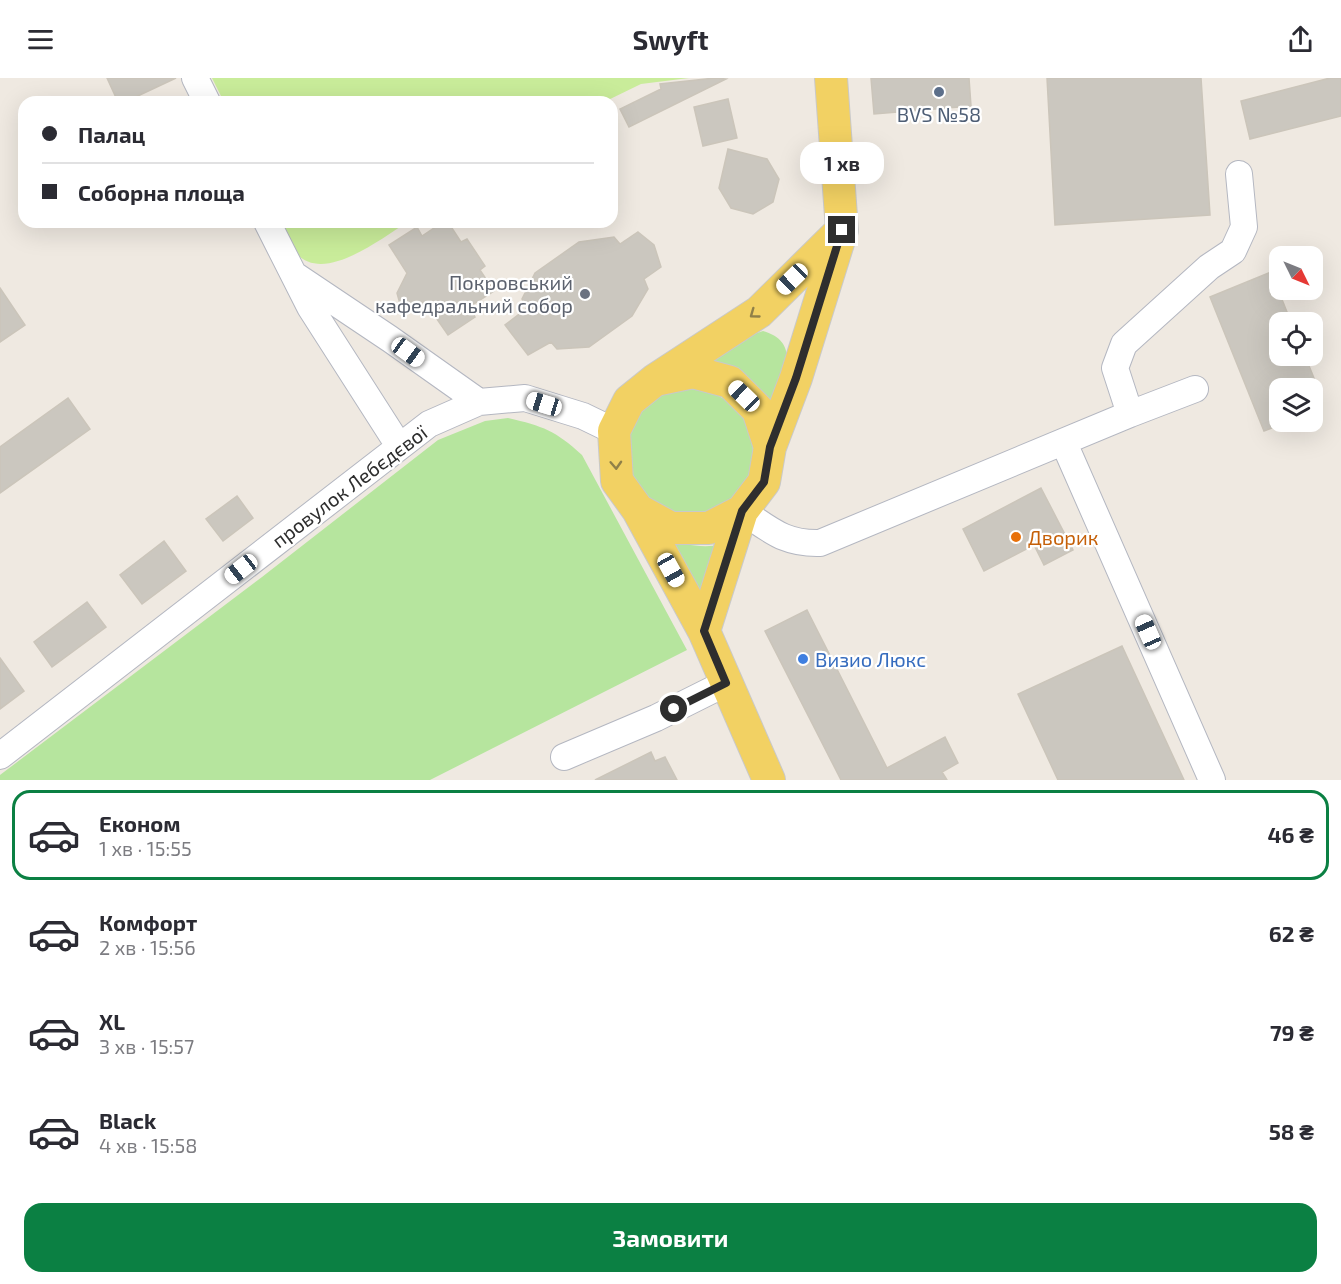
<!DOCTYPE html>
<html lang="uk">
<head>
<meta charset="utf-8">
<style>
	body { margin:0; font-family:"Exo 2",sans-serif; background:#f2f2f3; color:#2b2b33; height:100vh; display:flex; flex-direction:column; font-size:22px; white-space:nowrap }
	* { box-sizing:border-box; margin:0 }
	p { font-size:20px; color:#7c7c81 }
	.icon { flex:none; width:33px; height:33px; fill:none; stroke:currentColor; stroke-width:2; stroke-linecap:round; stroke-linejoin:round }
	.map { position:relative; height:702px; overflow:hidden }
	.details { display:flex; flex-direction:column; background:#fff; flex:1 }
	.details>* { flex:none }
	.guide { position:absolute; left:18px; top:18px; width:600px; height:132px; border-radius:18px; box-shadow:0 6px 24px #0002; display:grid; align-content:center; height:132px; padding:0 24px; background:#fff }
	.needle { width:39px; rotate:133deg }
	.fabs { position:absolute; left:1269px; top:168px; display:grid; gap:12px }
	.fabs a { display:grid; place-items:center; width:54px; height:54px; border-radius:12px; background:#fff; box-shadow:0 6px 24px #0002; font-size:30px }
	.end { position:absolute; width:27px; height:27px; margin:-14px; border:8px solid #2e2e2e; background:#fff; box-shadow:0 0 0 3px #fff }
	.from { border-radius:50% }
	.bubble { position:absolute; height:42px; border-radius:18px; background:#fff; box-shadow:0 6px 24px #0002; font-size:20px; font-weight:700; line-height:42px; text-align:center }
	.car { position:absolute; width:18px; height:36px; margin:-18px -9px; border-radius:8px; box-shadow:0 0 4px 2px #0007; background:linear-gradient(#fff 24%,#345 0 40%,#fff 0 76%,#345 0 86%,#fff 0) }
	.guide b { display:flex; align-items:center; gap:21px; height:57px; font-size:22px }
	.guide b+b { border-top:2px solid #e1e1e2 }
	.guide i { width:15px; height:15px; background:#2b2b33 }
	ul { padding:10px 0 0; list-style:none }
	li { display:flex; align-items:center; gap:18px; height:90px; margin:0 12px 9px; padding:0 12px; border:3px solid transparent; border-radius:18px }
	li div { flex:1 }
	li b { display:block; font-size:22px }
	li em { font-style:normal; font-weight:700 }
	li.active { border-color:#0b8043 }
	li>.icon { width:54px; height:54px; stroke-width:1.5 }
	.action { display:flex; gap:12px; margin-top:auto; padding:12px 24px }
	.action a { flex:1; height:69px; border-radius:18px; background:#0b8043; color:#fff; font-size:24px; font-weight:700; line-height:69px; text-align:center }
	header { display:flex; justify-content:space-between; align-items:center; height:78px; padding:0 24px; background:#fff; font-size:27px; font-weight:700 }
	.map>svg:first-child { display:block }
	.green { fill:#b6e59e }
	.pitch { fill:#c9ec9a }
	.building { fill:#cbc7bf; stroke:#cbc5ba; stroke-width:1.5 }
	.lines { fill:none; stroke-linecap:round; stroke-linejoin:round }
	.minor-casing { stroke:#b4b7c1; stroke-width:28 }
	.major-casing { stroke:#c9c9c9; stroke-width:34 }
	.minor { stroke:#fff; stroke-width:26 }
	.major { stroke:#f2d163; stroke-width:32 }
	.oneway { stroke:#908048 }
	.route { stroke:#2e2e2e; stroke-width:8 }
	.service-dot { fill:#5c6f8a; stroke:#fff; stroke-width:2 }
	.worship-dot { fill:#6b7280; stroke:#fff; stroke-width:2 }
	.food-dot { fill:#e8710a; stroke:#fff; stroke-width:2 }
	.shop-dot { fill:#3f7fe0; stroke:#fff; stroke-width:2 }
	.labels { text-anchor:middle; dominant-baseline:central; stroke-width:4.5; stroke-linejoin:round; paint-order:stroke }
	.service-label { font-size:20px; fill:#4e5e75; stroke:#fff }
	.worship-label { font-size:20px; fill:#5b616d; stroke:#fff; text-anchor:end }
	.street-label { font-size:20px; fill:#2e2e2e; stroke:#fff }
	.food-label { font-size:20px; fill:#c56008; stroke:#fff; text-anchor:start }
	.shop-label { font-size:20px; fill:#366cbe; stroke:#fff; text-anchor:start }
</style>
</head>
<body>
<header><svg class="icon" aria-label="menu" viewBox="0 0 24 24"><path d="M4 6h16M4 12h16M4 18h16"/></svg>Swyft<svg class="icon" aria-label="share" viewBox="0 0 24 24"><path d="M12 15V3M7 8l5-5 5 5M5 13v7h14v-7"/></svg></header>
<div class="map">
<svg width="1341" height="702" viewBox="0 0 1341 702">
	<rect width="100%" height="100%" fill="#efe9e1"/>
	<!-- green -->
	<path class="green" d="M763 253C803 264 783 301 774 329L715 285 714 281 751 257Z
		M627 374a63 63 0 1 1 126 0a63 63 0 1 1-126 0Z
		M508 340C543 348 556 353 582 377L687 572 430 702H0V697L262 499 438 362 485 343Z
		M665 460C685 467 700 470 721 467L695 521Z"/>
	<!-- pitch -->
	<path class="pitch" d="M212 0H689L641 6 604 24H224Z
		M281 144H408C381 160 323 208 295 174 289 166 285 153 281 144Z"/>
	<!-- building -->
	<path class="building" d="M107 0H176L125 24H118Z
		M715 0 726 1 629 49 620 31 661 11 660 6Z
		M871 0H969L971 28 874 36Z
		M1047 0H1201L1210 137 1055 147Z
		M1330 0H1341V38L1250 61 1241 23Z
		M728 21 737 60 703 68 694 29Z
		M728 71 767 81 779 101 773 124 753 136 731 130 719 110Z
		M443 144H448L461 164 467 161 485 188 480 192 494 213 469 229 475 239 448 257 430 231 414 234 403 230 400 226 397 215 407 195 389 167 417 149 422 158Z
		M638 154 654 167 661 189 644 201 648 211 632 238 589 269 557 271 551 264 528 277 505 247 527 230 522 221 535 195 579 164 614 159 620 166Z
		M1271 194 1291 244H1280V278H1305L1318 310H1280V347L1264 353 1210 219Z
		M0 210 25 247 0 264Z
		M68 320 90 351 0 415V369Z
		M1041 410 1073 472 1044 487 1034 467 984 493 963 451Z
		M237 418 253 440 223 463 206 441Z
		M164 463 186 493 142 526 120 497Z
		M87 524 106 549 52 589 34 564Z
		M807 532 887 690 945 659 958 685 942 694 947 702H841L765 553Z
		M1122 568 1184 702H1058L1018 616Z
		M0 580 24 613 0 631Z
		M651 674 655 683 665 679 677 702H595Z"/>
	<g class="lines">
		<!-- minor casing -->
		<g class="minor-casing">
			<path id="minor" d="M195 0 207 24
				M267 144 310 229 399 368
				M296 198 390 261 479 324
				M1130 336 1115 290 1124 266 1209 189 1233 173 1244 149 1239 96
				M1064 365 1212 702
				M742 433C771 452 784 466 820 465L1130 336 1195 311
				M0 678 429 346 479 324 525 320 583 338 614 353
				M564 679 656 640 726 605"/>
		</g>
		<!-- major casing -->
		<g class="major-casing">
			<path id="major" d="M655 302 693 294 730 304 758 332 770 369 764 404 742 433 709 450H671L638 432 617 403 614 353 629 323 655 302 759 234 842 152
				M770 369 796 300 842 152 831 0
				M638 432 704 553 769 702
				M704 553 742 433"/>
		</g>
		<!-- minor -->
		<use href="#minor" class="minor"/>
		<!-- major -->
		<use href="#major" class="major"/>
	</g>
	<!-- one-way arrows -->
	<defs><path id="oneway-chevron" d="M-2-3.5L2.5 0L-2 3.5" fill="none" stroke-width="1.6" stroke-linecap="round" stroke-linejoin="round" transform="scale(1.5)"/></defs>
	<g class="oneway">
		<use href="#oneway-chevron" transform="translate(754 236) rotate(144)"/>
		<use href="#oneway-chevron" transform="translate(616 387) rotate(87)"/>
	</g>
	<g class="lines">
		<!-- route -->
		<path class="route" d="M674 631 726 605 704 553 742 433 764 404 770 369 796 300 842 152"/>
	</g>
	<!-- markers -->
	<circle class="service-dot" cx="939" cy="14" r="6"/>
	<circle class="worship-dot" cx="585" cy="216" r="6"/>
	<circle class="food-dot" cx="1016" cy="459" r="6"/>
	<circle class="shop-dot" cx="803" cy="581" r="6"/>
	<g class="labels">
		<!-- service labels -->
		<g class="service-label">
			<text x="939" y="36">BVS №58</text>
		</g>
		<!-- worship labels -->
		<g class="worship-label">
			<text x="573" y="204">Покровський<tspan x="573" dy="23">кафедральний собор</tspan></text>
		</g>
		<!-- street labels -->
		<g class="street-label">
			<text transform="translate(349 408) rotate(-37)">провулок Лебєдєвої</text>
		</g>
		<!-- food labels -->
		<g class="food-label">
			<text x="1028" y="459">Дворик</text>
		</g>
		<!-- shop labels -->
		<g class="shop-label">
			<text x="815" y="581">Визио Люкс</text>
		</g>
	</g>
</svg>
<div class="fabs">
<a><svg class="needle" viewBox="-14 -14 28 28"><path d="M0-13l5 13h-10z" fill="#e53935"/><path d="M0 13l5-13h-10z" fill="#7c7c81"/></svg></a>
<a><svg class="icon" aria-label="locate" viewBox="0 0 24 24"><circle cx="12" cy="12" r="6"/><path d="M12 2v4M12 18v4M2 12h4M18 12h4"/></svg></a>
<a><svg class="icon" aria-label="layers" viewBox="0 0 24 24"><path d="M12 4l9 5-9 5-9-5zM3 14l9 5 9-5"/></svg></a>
</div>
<i class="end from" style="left:674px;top:631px"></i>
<i class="end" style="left:842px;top:152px"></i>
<div class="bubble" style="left:800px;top:64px;width:84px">1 хв</div>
<i class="car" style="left:792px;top:201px;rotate:226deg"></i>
<i class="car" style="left:408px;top:274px;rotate:126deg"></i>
<i class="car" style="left:744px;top:318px;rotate:314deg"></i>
<i class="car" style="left:544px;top:326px;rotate:287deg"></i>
<i class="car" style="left:241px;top:491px;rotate:232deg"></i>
<i class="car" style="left:671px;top:492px;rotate:151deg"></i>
<i class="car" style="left:1148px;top:554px;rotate:336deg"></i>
<div class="guide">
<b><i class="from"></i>Палац</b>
<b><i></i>Соборна площа</b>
</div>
</div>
<section class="details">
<ul>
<li class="active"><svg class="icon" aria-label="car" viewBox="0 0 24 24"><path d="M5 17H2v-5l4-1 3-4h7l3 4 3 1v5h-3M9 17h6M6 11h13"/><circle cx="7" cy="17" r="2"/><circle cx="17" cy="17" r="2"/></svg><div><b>Економ</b><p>1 хв · 15:55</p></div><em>46 ₴</em></li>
<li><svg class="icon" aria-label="car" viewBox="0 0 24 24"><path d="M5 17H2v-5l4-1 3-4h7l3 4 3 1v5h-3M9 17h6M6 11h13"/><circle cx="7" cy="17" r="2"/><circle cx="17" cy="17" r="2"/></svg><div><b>Комфорт</b><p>2 хв · 15:56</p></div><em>62 ₴</em></li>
<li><svg class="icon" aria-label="car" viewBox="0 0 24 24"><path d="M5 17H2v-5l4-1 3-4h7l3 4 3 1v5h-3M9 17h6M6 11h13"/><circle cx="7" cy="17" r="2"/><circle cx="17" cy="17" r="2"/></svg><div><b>XL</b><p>3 хв · 15:57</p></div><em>79 ₴</em></li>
<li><svg class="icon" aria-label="car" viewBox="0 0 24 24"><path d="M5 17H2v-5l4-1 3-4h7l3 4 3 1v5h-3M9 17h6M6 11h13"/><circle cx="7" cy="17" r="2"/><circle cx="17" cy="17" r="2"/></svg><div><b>Black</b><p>4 хв · 15:58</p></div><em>58 ₴</em></li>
</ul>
<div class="action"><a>Замовити</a></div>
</section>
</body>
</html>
